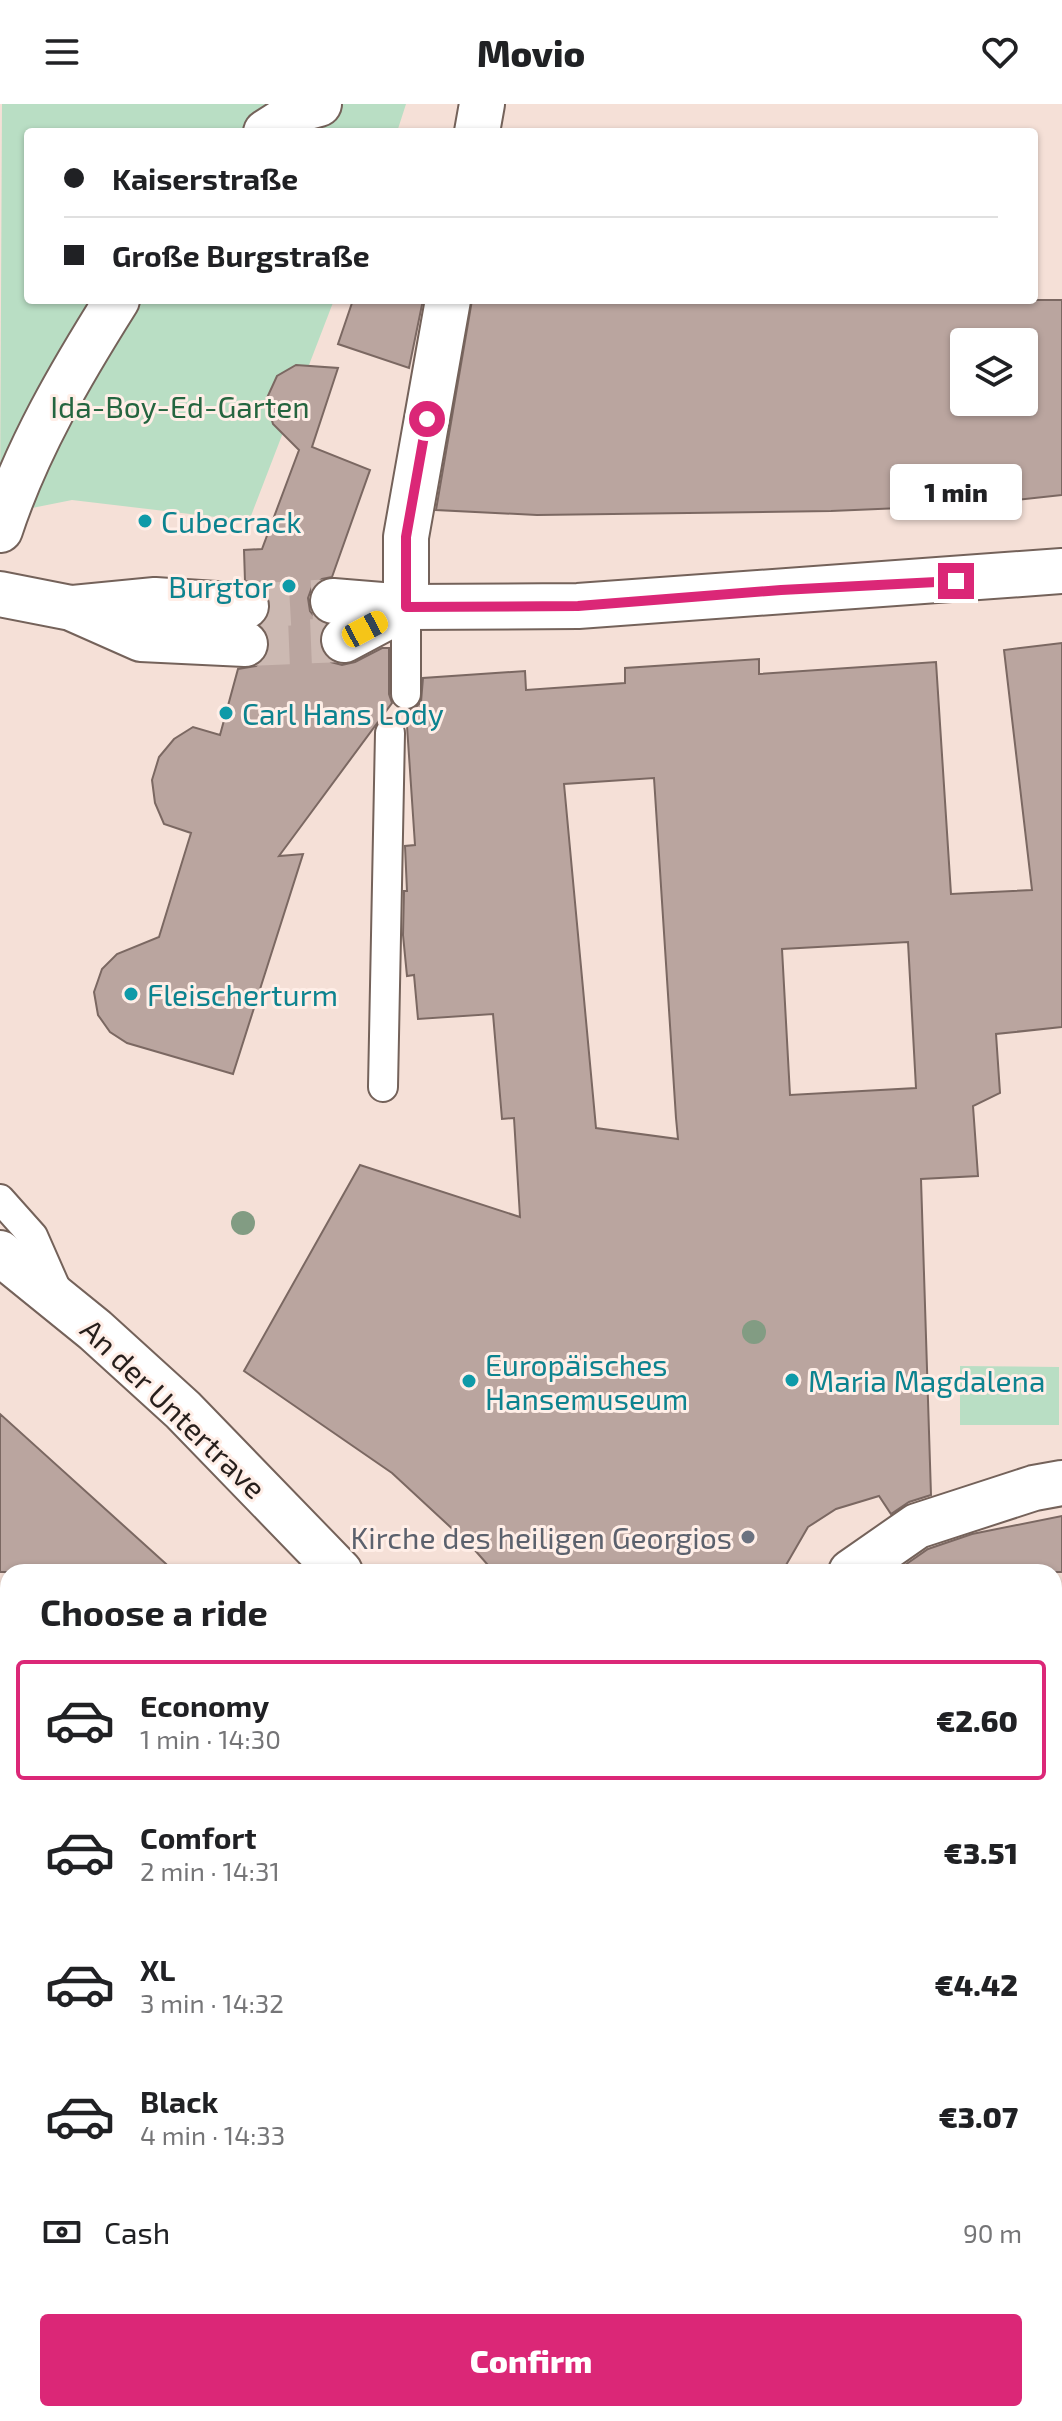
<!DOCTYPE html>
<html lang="en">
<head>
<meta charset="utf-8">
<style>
	body { margin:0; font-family:"Exo 2",sans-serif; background:#f2f2f2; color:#202124; height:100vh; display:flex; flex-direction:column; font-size:30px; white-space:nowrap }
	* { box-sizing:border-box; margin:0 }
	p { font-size:26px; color:#757577 }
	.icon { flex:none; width:44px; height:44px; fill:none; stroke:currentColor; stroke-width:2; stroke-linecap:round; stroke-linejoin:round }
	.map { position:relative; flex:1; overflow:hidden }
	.panel { position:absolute; left:0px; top:1460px; width:1062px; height:858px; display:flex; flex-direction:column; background:#fff; border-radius:24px 24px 0 0; box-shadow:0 2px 6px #0004 }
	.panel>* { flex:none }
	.top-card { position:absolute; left:24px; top:24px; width:1014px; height:176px; border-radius:8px; box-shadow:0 2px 6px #0004; display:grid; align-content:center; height:176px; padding:0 40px; background:#fff }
	.tools { position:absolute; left:950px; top:224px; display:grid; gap:16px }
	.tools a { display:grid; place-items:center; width:88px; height:88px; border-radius:8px; background:#fff; box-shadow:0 2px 6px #0004; font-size:40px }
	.end { position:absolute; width:36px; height:36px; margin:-18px; border:10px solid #db2777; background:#fff; box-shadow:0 0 0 4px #fff }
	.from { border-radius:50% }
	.bubble { position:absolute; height:56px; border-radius:8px; background:#fff; box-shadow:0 2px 6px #0004; font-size:26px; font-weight:800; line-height:56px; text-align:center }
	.car { position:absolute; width:24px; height:48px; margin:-24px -12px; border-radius:10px; box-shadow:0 0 6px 2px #0007; background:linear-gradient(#f5c518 24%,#345 0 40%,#f5c518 0 76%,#345 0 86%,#f5c518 0) }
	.top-card b { display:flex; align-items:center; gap:28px; height:76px; font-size:30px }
	.top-card b+b { border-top:2px solid #e0e0e0 }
	.top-card i { width:20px; height:20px; background:#202124 }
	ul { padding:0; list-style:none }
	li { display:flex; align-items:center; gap:24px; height:120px; margin:0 16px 12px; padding:0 24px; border:4px solid transparent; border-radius:8px }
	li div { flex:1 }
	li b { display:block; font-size:30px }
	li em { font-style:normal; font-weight:800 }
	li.current { border-color:#db2777 }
	li>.icon { width:72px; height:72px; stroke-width:1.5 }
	h2 { padding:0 40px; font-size:36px; line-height:96px }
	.pay { display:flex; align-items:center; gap:20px; height:88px; padding:0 40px; font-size:30px }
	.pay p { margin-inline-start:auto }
	.action { display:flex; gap:16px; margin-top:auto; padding:16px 40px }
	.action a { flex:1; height:92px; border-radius:8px; background:#db2777; color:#fff; font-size:32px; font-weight:800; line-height:92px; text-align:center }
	header { display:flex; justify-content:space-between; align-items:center; height:104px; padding:0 40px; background:#fff; font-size:36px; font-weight:800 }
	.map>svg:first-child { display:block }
	.green { fill:#b9dec4 }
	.water { fill:#a1d8e9 }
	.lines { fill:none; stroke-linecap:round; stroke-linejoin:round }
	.ferry { stroke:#0b3d49; stroke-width:2; stroke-dasharray:10 8; stroke-linecap:butt }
	.building { fill:#baa59f; stroke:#7b6862; stroke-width:2; fill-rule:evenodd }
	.secondary-tunnel { stroke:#ccb9b2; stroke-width:44; stroke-dasharray:44 22; stroke-linecap:butt }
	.lane-casing { stroke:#74625a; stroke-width:32 }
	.street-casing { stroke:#74625a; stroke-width:48 }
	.secondary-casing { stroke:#74625a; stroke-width:48 }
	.lane { stroke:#fff; stroke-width:28 }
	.street { stroke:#fff; stroke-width:44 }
	.secondary { stroke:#fff; stroke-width:44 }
	.tree { fill:#829c83 }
	.route { stroke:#db2777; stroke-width:10 }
	.culture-dot { fill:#0f9aa8; stroke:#ffeee7; stroke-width:3 }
	.worship-dot { fill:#6b7280; stroke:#ffeee7; stroke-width:3 }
	.labels { text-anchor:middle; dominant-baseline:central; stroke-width:6; stroke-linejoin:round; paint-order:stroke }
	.park-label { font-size:30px; fill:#24653f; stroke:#ffeee7 }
	.culture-label { font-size:30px; fill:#0d838f; stroke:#ffeee7; text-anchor:start }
	.street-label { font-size:30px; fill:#271f1c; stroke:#ffeee7 }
	.worship-label { font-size:30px; fill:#5b616d; stroke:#ffeee7; text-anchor:end }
</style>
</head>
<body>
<header><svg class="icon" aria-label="menu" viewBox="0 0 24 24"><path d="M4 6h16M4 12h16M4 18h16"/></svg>Movio<svg class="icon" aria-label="heart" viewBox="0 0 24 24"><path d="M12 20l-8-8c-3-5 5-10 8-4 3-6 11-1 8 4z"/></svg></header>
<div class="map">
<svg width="1062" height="2317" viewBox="0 0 1062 2317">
	<rect width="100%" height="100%" fill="#f5e0d7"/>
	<!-- green -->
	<path class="green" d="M2 0H406L397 28H28V196H334L249 417 72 396 27 405 0 400Z
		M960 1262 1059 1263V1321H960Z"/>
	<!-- water -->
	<path class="water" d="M0 1591 8 1598V2310H791L799 2317H0Z"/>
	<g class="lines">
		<!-- ferry -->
		<path class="ferry" d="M0 2027 8 2034
			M322 2310 330 2317"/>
	</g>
	<!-- building -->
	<path class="building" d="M353 196H423L409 264 338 240Z
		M472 196H1062V391L972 401 831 407 537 411 436 406ZM964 238H1024V298H964Z
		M296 261 338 264 312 343 370 366 332 473 322 475 312 483 308 494 310 507 318 517 326 520 319 536 322 548 331 558 342 561 355 558 382 544H389V590L392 599 279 752 303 750 233 970 127 939 110 928 98 911 94 888 102 865 117 850 159 833 191 729 164 720 155 699 152 676 159 653 174 635 193 623 220 631 238 565 256 562 266 553 270 540 268 529 261 521 267 515 271 504 269 492 259 481 245 477 244 446 262 445 299 346 273 320 266 296 277 272Z
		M1062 539V923L996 930 1000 989 973 1002 978 1072 921 1075 931 1391 909 1398 891 1410 879 1392 836 1405 808 1423 782 1468H494L473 1444 392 1369 244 1267 360 1061 520 1113 514 1014 502 1015 493 910 418 915 414 871 407 872 403 831 404 787H407L405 742 415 741 406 607 415 604 421 598 423 574 525 567 526 586 625 579V564L759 555V570L936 558 951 790 1032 786 1004 546ZM654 674 676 1014 678 1035 596 1024 564 680ZM908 838 916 984 790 991 782 845Z
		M0 1310 175 1468H0Z
		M1062 1412V1468H895L928 1445 972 1430Z"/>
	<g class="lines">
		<!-- secondary-tunnel -->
		<path class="secondary-tunnel" d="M246 502 333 497
			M245 540 344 536"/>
		<!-- lane casing -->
		<g class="lane-casing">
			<path id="lane" d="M406 590V503
				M383 983 390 629
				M0 1095 33 1132 59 1191"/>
		</g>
		<!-- street casing -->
		<g class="street-casing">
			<path id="street" d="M266 28 304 4 319 0
				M477 28 482 0
				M0 426C27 344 71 269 117 196
				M406 503V433L448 196
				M851 1468 917 1422 1034 1384 1062 1379
				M1054 2273 1062 2259"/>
		</g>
		<!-- secondary casing -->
		<g class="secondary-casing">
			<path id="secondary" d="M0 490 71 504 141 535 245 540
				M333 497 406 503 578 502 1062 467
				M73 504 155 496 246 502
				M344 536 406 503
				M0 1149 95 1226 183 1306 340 1468
				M1054 2294 1062 2304"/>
		</g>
		<!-- lane -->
		<use href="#lane" class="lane"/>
		<!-- street -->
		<use href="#street" class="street"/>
		<!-- secondary -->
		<use href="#secondary" class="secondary"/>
	</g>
	<!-- trees -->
	<g class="tree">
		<circle cx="243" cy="1119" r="12"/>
		<circle cx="754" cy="1228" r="12"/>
	</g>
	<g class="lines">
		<!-- route -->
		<path class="route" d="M427 315 406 433V503L578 502 781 486 956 477"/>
	</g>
	<!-- markers -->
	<g class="culture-dot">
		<circle cx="145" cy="417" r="8"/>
		<circle cx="289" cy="482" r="8"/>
		<circle cx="226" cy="609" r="8"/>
		<circle cx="131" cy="890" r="8"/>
		<circle cx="792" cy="1276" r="8"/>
		<circle cx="469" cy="1277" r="8"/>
	</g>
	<circle class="worship-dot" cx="748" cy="1433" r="8"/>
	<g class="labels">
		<!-- park labels -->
		<g class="park-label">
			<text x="180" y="302">Ida-Boy-Ed-Garten</text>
		</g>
		<!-- culture labels -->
		<g class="culture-label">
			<text x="161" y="417">Cubecrack</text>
			<text x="273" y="482" text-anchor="end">Burgtor</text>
			<text x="242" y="609">Carl Hans Lody</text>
			<text x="147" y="890">Fleischerturm</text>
			<text x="485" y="1260">Europäisches<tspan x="485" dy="34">Hansemuseum</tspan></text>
			<text x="808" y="1276">Maria Magdalena</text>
		</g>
		<!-- street labels -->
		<g class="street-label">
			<text transform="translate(174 1304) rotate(44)">An der Untertrave</text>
		</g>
		<!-- worship labels -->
		<g class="worship-label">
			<text x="732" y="1433">Kirche des heiligen Georgios</text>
		</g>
	</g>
</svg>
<div class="tools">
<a><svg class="icon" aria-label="layers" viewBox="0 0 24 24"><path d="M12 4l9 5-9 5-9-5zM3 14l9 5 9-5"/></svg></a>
</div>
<i class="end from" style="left:427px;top:315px"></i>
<i class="end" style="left:956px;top:477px"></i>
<div class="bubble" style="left:890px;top:360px;width:132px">1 min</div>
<i class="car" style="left:365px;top:525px;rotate:62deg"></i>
<div class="top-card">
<b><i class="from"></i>Kaiserstraße</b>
<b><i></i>Große Burgstraße</b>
</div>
<section class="panel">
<h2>Choose a ride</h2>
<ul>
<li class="current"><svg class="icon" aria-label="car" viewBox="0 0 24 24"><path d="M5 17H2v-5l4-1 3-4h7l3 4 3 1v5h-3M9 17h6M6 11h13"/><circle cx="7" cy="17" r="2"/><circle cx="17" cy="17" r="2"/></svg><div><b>Economy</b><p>1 min · 14:30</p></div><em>€2.60</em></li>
<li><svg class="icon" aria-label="car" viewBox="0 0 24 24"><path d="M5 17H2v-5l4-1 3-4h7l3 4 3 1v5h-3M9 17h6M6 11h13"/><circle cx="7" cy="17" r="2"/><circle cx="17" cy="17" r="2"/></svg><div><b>Comfort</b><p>2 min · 14:31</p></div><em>€3.51</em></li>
<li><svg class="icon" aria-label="car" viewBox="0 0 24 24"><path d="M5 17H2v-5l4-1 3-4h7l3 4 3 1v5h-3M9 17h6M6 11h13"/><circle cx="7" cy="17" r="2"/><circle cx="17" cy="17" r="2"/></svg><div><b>XL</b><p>3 min · 14:32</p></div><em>€4.42</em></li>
<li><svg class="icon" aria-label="car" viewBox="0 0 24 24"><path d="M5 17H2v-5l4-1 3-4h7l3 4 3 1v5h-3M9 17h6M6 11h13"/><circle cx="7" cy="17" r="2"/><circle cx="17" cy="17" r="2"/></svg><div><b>Black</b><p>4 min · 14:33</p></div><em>€3.07</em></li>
</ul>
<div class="pay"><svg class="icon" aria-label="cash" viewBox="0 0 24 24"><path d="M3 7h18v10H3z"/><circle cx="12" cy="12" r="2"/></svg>Cash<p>90 m</p></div>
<div class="action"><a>Confirm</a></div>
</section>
</div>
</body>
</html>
